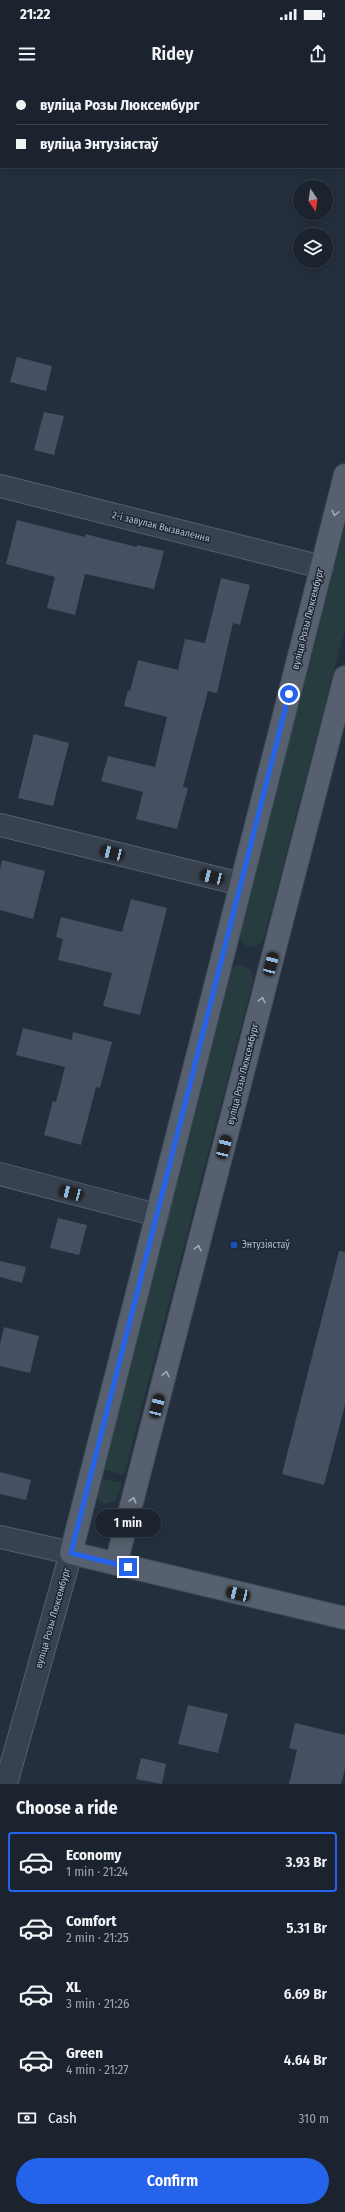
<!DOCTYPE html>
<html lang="en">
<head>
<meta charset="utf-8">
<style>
	body { margin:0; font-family:"Fira Sans Condensed",sans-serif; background:#282f3a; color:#f1f3f6; height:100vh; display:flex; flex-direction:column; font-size:15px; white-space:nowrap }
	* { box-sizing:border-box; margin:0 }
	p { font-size:13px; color:#a0a4aa }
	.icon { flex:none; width:22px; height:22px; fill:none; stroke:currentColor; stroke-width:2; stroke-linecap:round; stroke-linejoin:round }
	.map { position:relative; height:1704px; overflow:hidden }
	.sheet { display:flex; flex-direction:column; background:#1b232e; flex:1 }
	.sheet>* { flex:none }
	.hud { position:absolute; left:0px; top:0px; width:345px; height:88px; box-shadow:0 2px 10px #0003,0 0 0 1px #39404a; display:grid; align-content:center; height:88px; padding:0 16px; background:#1b232e }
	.needle { width:26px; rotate:167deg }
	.buttons { position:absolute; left:293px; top:100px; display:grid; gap:8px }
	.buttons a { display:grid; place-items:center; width:40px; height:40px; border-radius:50%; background:#1b232e; box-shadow:0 2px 10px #0003,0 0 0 1px #39404a; font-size:20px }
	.end { position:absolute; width:18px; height:18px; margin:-9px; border:5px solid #2563eb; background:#fff; box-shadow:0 0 0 2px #fff }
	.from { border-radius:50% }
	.bubble { position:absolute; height:28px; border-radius:14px; background:#1b232e; box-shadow:0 2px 10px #0003,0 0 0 1px #39404a; font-size:13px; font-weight:600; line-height:28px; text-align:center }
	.car { position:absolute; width:12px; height:24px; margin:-12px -6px; border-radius:5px; box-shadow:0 0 3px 1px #0007; background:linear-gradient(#222 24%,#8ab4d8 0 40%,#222 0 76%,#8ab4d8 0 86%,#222 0) }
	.hud b { display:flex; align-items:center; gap:14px; height:38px; font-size:15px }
	.hud b+b { border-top:1px solid #39404a }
	.hud i { width:10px; height:10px; background:#f1f3f6 }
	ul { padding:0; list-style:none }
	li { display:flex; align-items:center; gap:12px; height:60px; margin:0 8px 6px; padding:0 8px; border:2px solid transparent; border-radius:4px }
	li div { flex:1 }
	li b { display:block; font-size:15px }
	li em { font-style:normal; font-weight:600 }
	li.current { border-color:#2563eb }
	li>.icon { width:36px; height:36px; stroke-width:1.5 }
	h2 { padding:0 16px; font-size:18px; line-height:48px }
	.pay { display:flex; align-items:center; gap:10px; height:44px; padding:0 16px; font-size:15px }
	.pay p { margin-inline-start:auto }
	.button { display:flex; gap:8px; margin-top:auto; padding:8px 16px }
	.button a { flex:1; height:46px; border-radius:24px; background:#2563eb; color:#fff; font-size:16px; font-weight:600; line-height:46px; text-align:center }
	.status { display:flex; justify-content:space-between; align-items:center; height:28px; padding:0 20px; background:#1b232e; direction:ltr }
	.status svg { height:11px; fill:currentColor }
	header { display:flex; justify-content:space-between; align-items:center; height:52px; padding:0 16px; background:#1b232e; font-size:18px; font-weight:600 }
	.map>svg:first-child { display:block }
	.green { fill:#263c3f }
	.building { fill:#455162 }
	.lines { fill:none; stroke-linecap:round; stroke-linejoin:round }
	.minor-casing { stroke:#565f6c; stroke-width:24 }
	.major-casing { stroke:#414a57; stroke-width:24 }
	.minor { stroke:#38414e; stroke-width:22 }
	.major { stroke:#56606e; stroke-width:22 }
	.oneway { stroke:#a1aab7 }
	.route { stroke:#2563eb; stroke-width:5 }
	.transit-dot { fill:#1a4fb4; stroke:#1d2633; stroke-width:1.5 }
	.labels { text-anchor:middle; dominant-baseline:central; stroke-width:3; stroke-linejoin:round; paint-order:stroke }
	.street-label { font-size:10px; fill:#b4bcc9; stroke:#1d2633 }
	.poi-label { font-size:10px; fill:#b4bcc9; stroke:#1d2633; text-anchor:start }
</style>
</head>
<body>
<div class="status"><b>21:22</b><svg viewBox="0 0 49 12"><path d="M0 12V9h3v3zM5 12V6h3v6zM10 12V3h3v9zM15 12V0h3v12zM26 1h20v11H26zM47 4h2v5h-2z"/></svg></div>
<header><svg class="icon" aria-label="menu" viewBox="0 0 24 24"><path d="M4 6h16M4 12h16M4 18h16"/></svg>Ridey<svg class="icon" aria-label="share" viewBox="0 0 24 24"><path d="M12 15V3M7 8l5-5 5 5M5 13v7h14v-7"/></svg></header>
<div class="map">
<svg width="345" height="1704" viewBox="0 0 345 1704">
	<rect width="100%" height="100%" fill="#242f3e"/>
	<!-- green -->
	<path class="green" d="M345 447V548L264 858C259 868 250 870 242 863L239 852Z
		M241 885 251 890 253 901 124 1395 99 1388 228 894 235 886Z
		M97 1397 122 1403 116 1420 106 1424C91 1420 95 1409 97 1397Z"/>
	<!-- building -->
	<path class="building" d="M17 277 52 286 46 311 10 302Z
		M44 332 64 336 54 375 34 370Z
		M17 440 85 457V454L137 467V465L164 471 154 509 85 494 75 535 47 528 55 497 6 484Z
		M221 498 250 505 240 545 233 543 217 613 208 611 183 707 188 708 177 749 136 739 143 712 101 701 108 676 155 687 167 637 124 626 128 610 130 611 138 580 178 590 185 559 205 563Z
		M34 654 69 663 53 726 18 718Z
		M2 780 45 791 33 839 0 830V789Z
		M131 819 167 828 140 935 103 926 112 893 58 880 63 859 56 857 61 837 122 852Z
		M23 948 72 960 73 952 112 962 100 1008 96 1007 81 1065 44 1055 53 1021 56 1022 65 987 16 975Z
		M58 1138 87 1145 79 1175 50 1168Z
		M339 1171 345 1172V1325L324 1405 282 1394Z
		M0 1181 26 1187 22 1203 0 1197Z
		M4 1247 39 1256 30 1293 0 1286V1264Z
		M0 1392 31 1400 26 1420 0 1414Z
		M188 1625 228 1634 218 1673 178 1664Z
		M295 1643 345 1655V1689L341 1704H289L297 1670 289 1668Z
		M141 1678 166 1684 162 1704 136 1699Z"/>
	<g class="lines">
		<!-- minor casing -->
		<g class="minor-casing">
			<path id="minor" d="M0 406 322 487
				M0 745 241 804
				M0 1094 157 1135
				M0 1457 71 1473 6 1704"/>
		</g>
		<!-- major casing -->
		<g class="major-casing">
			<path id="major" d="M345 395 71 1473 345 1538
				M116 1484 345 597"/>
		</g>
		<!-- minor -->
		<use href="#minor" class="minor"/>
		<!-- major -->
		<use href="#major" class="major"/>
	</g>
	<!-- one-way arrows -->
	<defs><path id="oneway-chevron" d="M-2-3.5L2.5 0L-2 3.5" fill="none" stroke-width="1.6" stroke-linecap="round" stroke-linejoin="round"/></defs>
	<g class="oneway">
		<use href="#oneway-chevron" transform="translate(335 433) rotate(104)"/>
		<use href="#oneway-chevron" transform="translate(262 920) rotate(-76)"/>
		<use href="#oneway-chevron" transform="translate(198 1168) rotate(-76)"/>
		<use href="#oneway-chevron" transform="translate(166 1294) rotate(-76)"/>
		<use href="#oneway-chevron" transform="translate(133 1420) rotate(-75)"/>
	</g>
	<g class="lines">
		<!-- route -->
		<path class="route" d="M128 1487 71 1473 289 614"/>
	</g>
	<!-- markers -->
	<rect class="transit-dot" x="230" y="1161" width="8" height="8" rx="2"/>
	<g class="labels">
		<!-- street labels -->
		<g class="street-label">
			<text transform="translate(161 447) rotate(14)">2-і завулак Вызвалення</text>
			<text transform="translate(308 539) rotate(-76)">вуліца Розы Люксембург</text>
			<text transform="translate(243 994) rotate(-76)">вуліца Розы Люксембург</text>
			<text transform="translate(53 1538) rotate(-74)">вуліца Розы Люксембург</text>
		</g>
		<!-- poi labels -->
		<g class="poi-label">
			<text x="242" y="1165">Энтузіястаў</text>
		</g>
	</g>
</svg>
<div class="buttons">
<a><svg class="needle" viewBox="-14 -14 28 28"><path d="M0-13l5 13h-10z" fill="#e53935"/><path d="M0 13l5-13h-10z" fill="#a0a4aa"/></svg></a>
<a><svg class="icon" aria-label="layers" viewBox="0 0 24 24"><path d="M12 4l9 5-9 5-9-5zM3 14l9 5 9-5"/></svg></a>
</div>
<i class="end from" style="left:289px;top:614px"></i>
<i class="end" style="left:128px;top:1487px"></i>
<div class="bubble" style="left:95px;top:1429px;width:66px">1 min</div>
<i class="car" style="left:112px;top:773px;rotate:284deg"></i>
<i class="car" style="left:212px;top:797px;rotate:284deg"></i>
<i class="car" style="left:271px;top:884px;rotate:15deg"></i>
<i class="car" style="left:224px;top:1067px;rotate:14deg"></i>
<i class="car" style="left:71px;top:1113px;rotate:285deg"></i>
<i class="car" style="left:157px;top:1326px;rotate:14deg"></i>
<i class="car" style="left:238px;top:1514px;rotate:283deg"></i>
<div class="hud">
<b><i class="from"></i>вуліца Розы Люксембург</b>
<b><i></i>вуліца Энтузіястаў</b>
</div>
</div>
<section class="sheet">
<h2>Choose a ride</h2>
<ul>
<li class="current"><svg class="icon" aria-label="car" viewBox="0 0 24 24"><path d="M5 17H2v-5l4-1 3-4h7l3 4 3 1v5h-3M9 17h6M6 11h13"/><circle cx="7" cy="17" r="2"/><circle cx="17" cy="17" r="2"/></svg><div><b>Economy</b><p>1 min · 21:24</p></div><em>3.93 Br</em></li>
<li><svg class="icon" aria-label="car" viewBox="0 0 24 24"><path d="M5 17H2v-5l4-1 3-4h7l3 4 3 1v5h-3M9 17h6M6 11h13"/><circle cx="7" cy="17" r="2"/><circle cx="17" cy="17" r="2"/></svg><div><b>Comfort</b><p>2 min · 21:25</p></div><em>5.31 Br</em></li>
<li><svg class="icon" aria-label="car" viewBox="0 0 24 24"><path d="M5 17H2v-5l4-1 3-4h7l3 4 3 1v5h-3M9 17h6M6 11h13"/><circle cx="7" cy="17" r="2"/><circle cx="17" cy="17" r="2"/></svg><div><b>XL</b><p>3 min · 21:26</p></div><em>6.69 Br</em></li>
<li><svg class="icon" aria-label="car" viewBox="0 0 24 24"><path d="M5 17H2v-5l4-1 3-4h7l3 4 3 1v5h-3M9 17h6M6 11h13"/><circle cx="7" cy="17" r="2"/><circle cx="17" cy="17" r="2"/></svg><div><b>Green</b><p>4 min · 21:27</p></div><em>4.64 Br</em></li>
</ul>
<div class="pay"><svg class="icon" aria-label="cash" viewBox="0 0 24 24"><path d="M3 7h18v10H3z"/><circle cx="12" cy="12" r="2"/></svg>Cash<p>310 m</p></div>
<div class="button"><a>Confirm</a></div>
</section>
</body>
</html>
